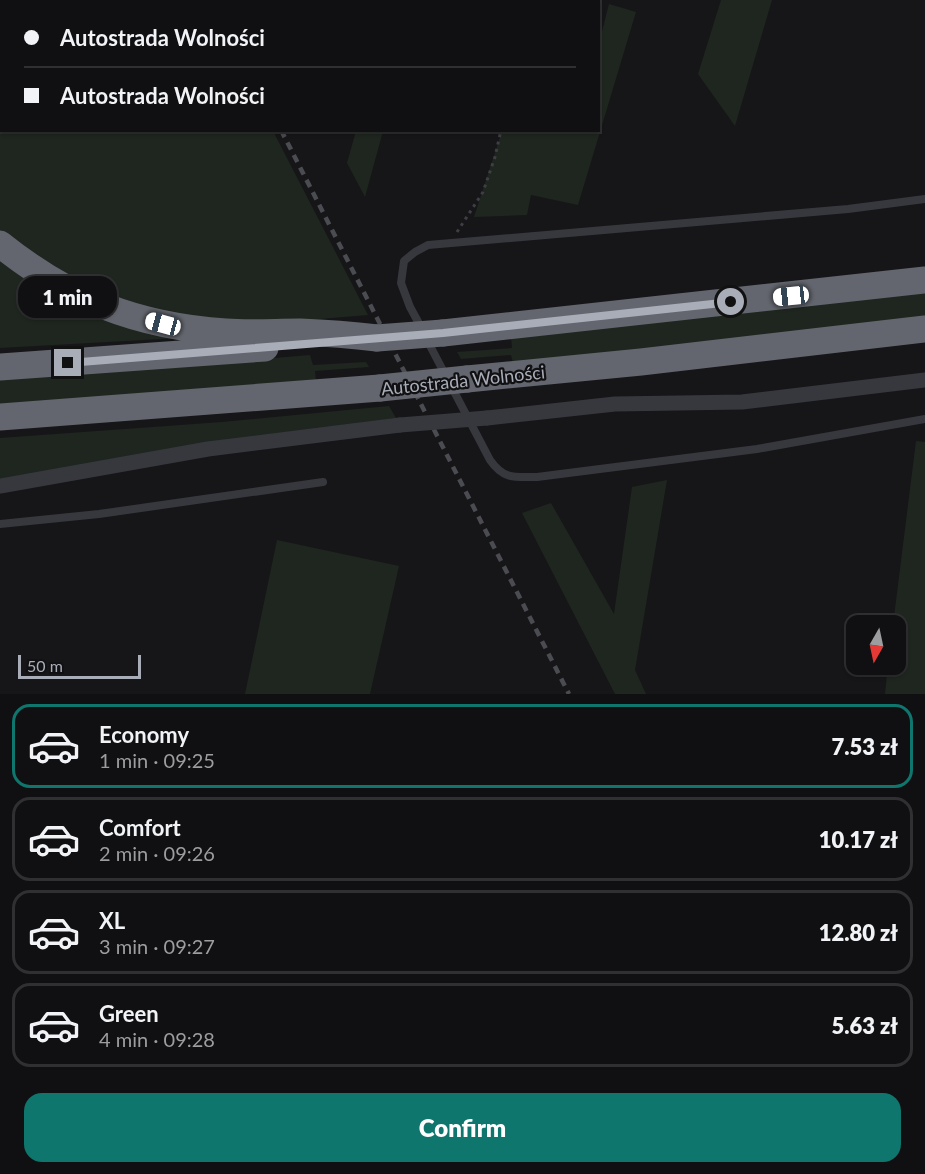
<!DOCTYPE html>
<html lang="en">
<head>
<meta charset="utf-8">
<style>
	body { margin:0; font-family:Lato,sans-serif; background:#19191b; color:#f1f3f6; height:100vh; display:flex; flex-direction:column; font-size:22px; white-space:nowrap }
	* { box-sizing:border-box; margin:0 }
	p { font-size:20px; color:#9c9d9f }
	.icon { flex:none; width:33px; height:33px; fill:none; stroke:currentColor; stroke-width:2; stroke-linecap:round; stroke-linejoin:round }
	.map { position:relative; height:694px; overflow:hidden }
	.drawer { display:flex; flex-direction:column; background:#101012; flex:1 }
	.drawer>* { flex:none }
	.banner { position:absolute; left:0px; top:0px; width:600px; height:132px; box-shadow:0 2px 4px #0004,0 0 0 2px #303032; display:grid; align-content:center; height:132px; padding:0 24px; background:#101012 }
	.needle { width:39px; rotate:189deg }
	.fabs { position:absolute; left:846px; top:615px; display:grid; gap:12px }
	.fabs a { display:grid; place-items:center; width:60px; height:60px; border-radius:12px; background:#101012; box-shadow:0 2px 4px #0004,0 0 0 2px #303032; font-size:30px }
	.scale { position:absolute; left:18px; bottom:15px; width:123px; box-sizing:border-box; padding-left:6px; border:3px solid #a8adb8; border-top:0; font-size:16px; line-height:21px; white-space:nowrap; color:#a8adb8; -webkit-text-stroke:4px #111113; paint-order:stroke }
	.end { position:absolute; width:27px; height:27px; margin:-14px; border:8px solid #a8adb8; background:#111; box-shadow:0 0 0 3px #111 }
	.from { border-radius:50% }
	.bubble { position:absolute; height:42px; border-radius:18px; background:#101012; box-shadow:0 2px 4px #0004,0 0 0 2px #303032; font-size:20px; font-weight:800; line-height:42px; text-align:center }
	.car { position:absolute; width:18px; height:36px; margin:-18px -9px; border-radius:8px; box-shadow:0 0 4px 2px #0007; background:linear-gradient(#fff 24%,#345 0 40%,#fff 0 76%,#345 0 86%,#fff 0) }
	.banner b { display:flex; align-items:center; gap:21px; height:57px; font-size:22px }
	.banner b+b { border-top:2px solid #303032 }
	.banner i { width:15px; height:15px; background:#f1f3f6 }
	ul { padding:10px 0 0; list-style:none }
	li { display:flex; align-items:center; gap:18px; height:84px; margin:0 12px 9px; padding:0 12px; border:3px solid #303032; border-radius:18px }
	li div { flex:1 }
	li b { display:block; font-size:22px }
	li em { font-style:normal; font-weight:800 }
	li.selected { border-color:#0f766e }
	li>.icon { width:54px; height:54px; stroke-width:1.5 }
	.cta { display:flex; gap:12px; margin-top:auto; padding:12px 24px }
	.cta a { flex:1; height:69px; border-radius:18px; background:#0f766e; color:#fff; font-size:24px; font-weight:800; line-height:69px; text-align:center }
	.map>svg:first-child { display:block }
	.green { fill:#1e261f }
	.water { fill:#2c353c }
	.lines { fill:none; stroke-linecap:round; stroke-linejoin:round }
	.path { stroke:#3d3f44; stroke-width:3; stroke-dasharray:3 4.5; stroke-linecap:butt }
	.lane { stroke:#37383d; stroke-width:8 }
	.street { stroke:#37383d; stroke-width:15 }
	.highway { stroke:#63666e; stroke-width:27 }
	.rail { stroke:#4a4c52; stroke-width:4.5; stroke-dasharray:8 6; stroke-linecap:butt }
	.street-bridge { stroke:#37383d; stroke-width:15 }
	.highway-bridge { stroke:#63666e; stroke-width:27 }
	.route { stroke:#a8adb8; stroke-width:8 }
	.labels { text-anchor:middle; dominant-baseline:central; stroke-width:4.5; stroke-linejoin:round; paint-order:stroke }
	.street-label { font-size:18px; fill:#a8adb8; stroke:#111113 }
</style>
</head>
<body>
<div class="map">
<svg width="925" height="694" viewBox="0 0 925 694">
	<rect width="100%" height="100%" fill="#161618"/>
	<!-- green -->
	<path class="green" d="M0 0H206V1L2 2V130L273 131 368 315 284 322 179 317 77 284 0 231Z
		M721 0H772L735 126 698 74Z
		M609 4 636 12 578 205 531 195 527 215 474 217 502 131 598 130 599 43Z
		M356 131H383L365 197 347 163Z
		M0 257 180 338 0 348Z
		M925 290V319L513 363 511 355 461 359 457 352 512 348 511 336Z
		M310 355 313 365 366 362 369 367 315 371 316 382 0 406V377L105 372Z
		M389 406 396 418 0 479V438L222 422Z
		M916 441 925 442V694H885L888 665 896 664V626L893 625Z
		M667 480 635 670 646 694H615L522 513 551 503 614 614 632 487Z
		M277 540 399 566 370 694H245Z"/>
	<!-- water -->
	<path class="water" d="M0 0H61V1L2 2 0 42Z"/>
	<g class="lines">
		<!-- path -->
		<path class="path" d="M536 2 537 0
			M457 232 483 192 495 157 501 130"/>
		<!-- lane -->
		<path class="lane" d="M422 329 410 307 401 283 404 261 415 252 428 245 848 209 925 199
			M427 340 490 460C504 480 515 477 537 477L757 449 925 419
			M0 524 99 514 323 482"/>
		<!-- street -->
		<path class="street" d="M487 418 615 404 742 402 925 380
			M0 486 208 449 400 425"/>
		<!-- highway -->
		<path class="highway" d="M0 244C70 300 137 326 226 332 251 334 275 332 300 332 326 333 352 335 377 338
			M443 333 925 280
			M0 367 265 348
			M467 379 641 362 925 329
			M0 417 380 388"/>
		<!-- rail -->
		<path class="rail" d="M214 0 215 2
			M281 130 569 694"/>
		<!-- street-bridge -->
		<path class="street-bridge" d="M400 425 487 418"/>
		<!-- highway-bridge -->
		<path class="highway-bridge" d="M377 338 443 333
			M380 388 467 379"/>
	</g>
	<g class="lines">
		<!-- route -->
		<path class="route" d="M68 363 443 333 731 302"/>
	</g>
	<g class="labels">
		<!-- street labels -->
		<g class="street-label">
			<text transform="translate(463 380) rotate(-6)">Autostrada Wolności</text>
		</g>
	</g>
</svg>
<div class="fabs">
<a><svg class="needle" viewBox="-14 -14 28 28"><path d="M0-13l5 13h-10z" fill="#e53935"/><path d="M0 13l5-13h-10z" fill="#9c9d9f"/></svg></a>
</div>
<div class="scale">50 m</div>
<i class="end from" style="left:731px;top:302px"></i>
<i class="end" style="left:68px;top:363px"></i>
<div class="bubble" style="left:18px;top:276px;width:99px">1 min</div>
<i class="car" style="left:791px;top:296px;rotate:264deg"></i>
<i class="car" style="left:163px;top:324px;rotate:285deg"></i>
<div class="banner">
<b><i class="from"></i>Autostrada Wolności</b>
<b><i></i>Autostrada Wolności</b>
</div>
</div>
<section class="drawer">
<ul>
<li class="selected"><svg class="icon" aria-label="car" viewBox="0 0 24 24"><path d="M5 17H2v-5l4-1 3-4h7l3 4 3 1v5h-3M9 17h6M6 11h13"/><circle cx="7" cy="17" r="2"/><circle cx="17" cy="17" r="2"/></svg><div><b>Economy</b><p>1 min · 09:25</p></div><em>7.53 zł</em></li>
<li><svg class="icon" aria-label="car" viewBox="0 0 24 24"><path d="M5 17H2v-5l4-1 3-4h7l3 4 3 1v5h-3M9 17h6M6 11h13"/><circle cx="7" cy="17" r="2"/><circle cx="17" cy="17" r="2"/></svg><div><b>Comfort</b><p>2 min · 09:26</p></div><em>10.17 zł</em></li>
<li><svg class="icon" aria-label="car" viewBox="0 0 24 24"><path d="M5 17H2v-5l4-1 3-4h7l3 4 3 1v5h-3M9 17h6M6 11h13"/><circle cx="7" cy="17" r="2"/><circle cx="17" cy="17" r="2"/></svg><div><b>XL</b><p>3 min · 09:27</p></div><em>12.80 zł</em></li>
<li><svg class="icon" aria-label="car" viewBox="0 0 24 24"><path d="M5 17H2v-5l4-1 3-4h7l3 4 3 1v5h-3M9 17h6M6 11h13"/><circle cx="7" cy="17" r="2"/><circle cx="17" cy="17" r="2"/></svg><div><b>Green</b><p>4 min · 09:28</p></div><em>5.63 zł</em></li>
</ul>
<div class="cta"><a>Confirm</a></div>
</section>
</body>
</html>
